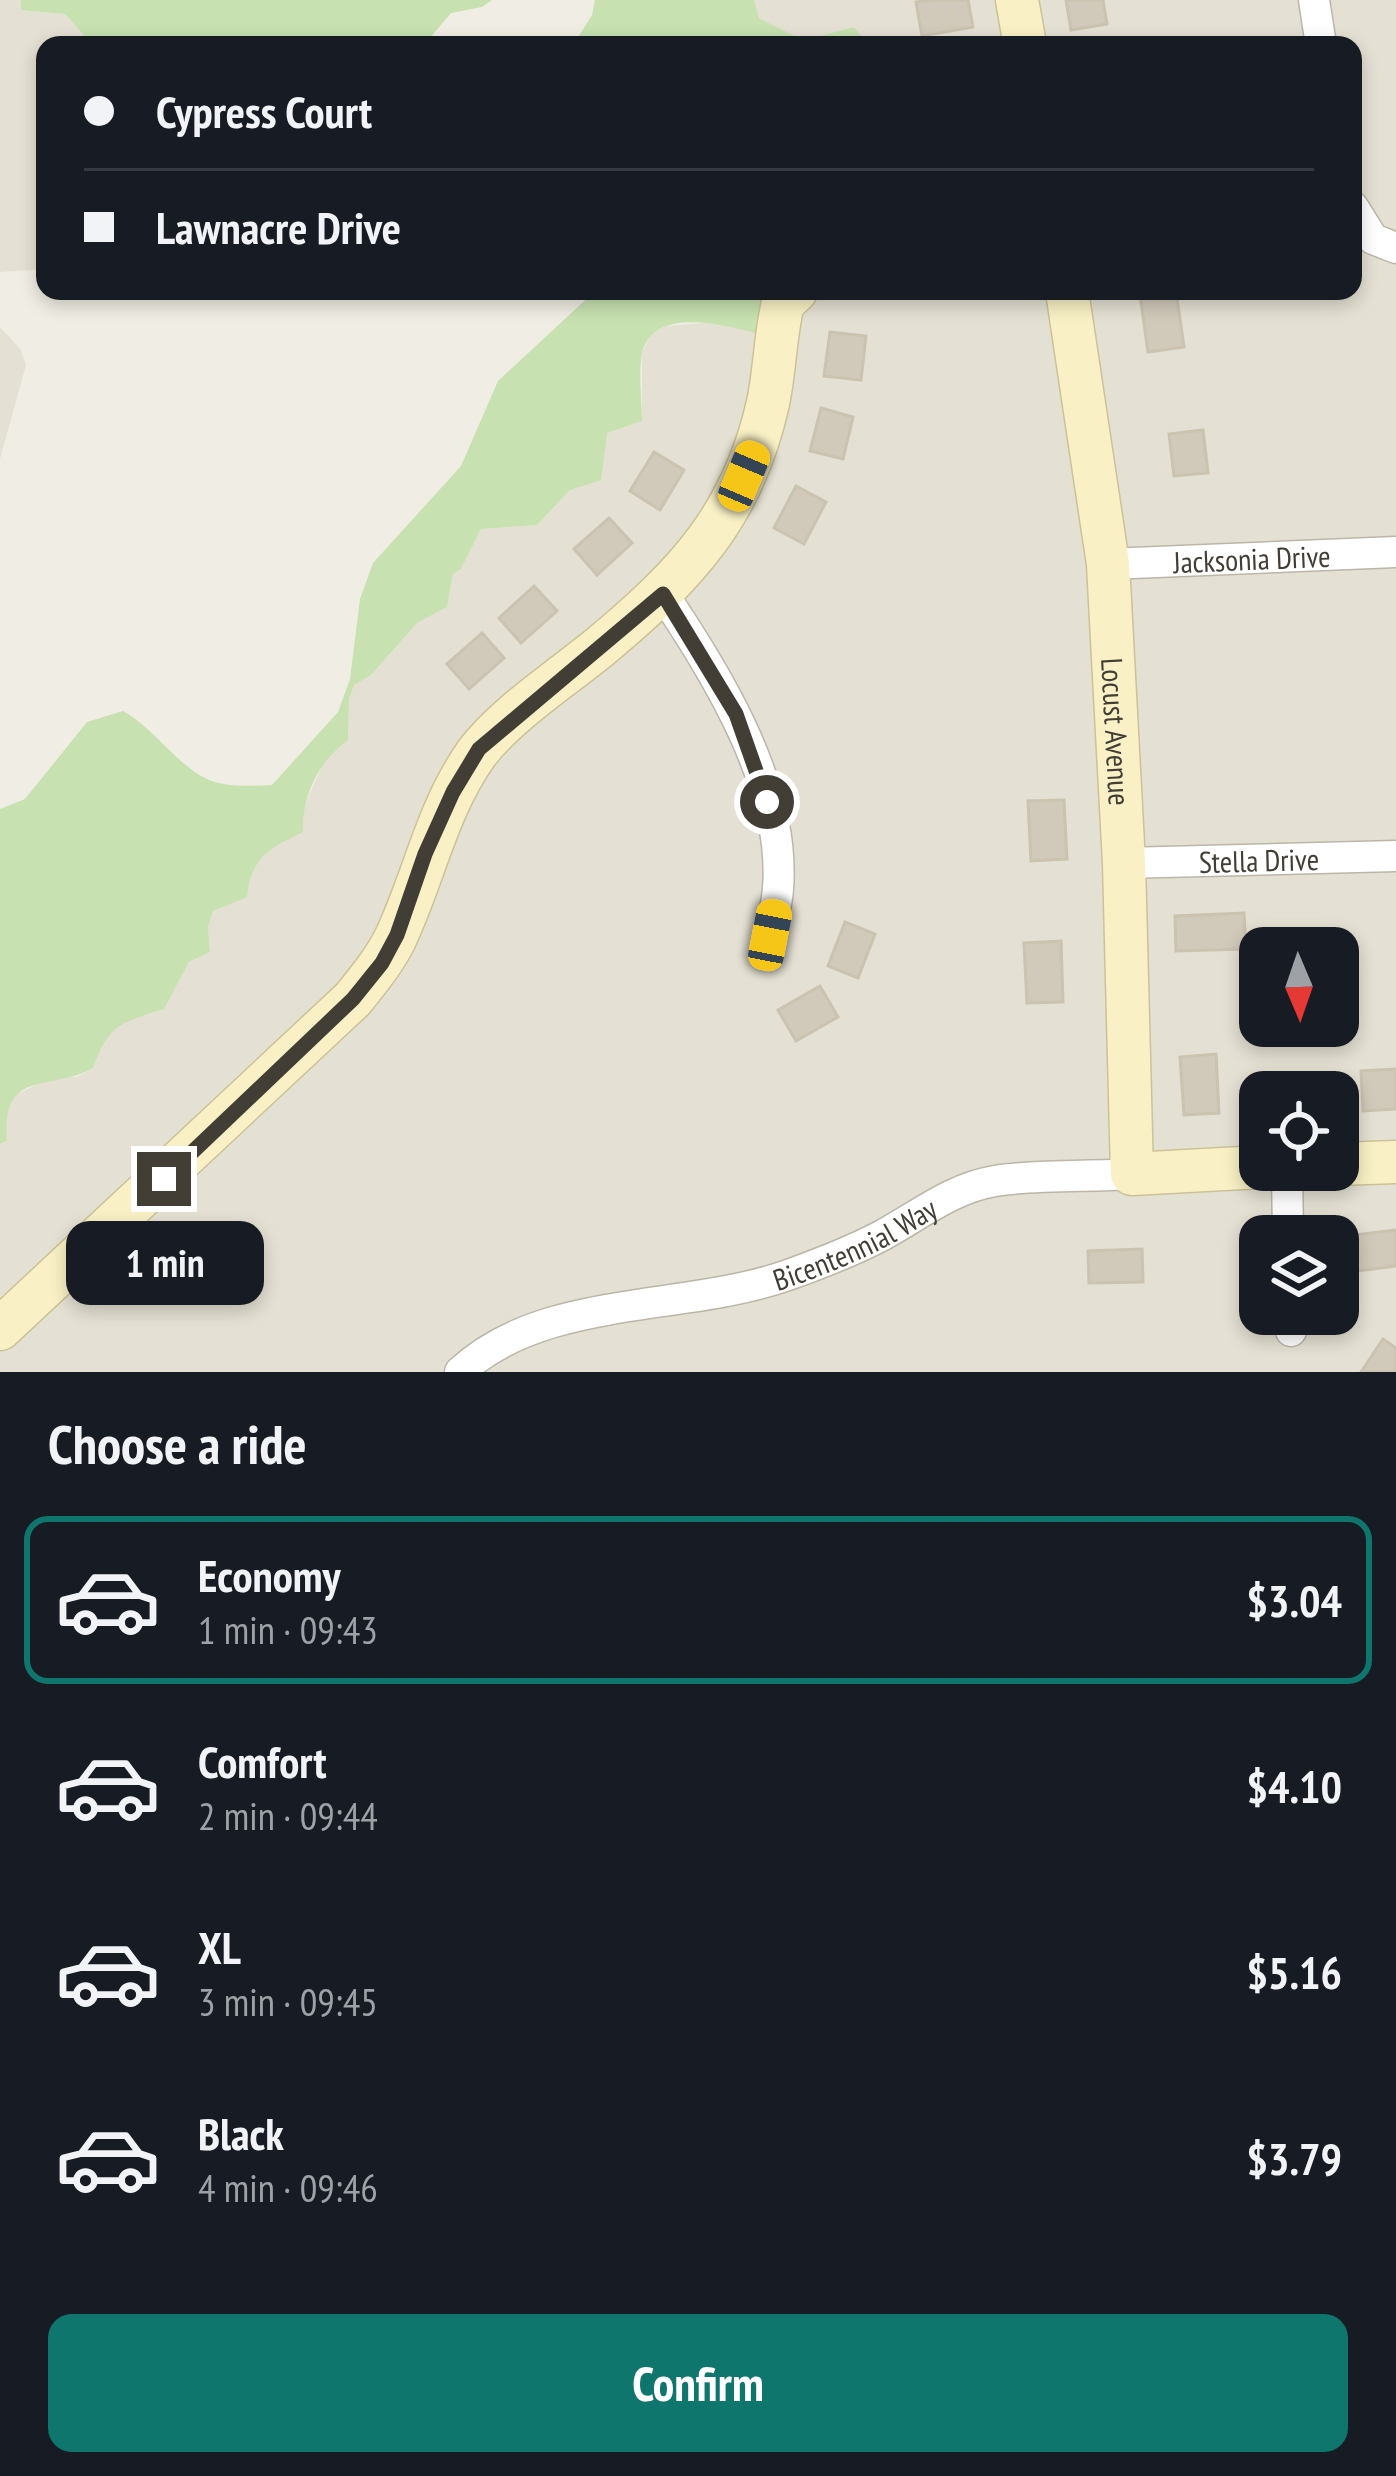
<!DOCTYPE html>
<html lang="en">
<head>
<meta charset="utf-8">
<style>
	body { margin:0; font-family:"PT Sans Narrow",sans-serif; background:#20242c; color:#f1f3f6; height:100vh; display:flex; flex-direction:column; font-size:45px; white-space:nowrap }
	* { box-sizing:border-box; margin:0 }
	p { font-size:39px; color:#9ea1a6 }
	.icon { flex:none; width:66px; height:66px; fill:none; stroke:currentColor; stroke-width:2; stroke-linecap:round; stroke-linejoin:round }
	.map { position:relative; height:1372px; overflow:hidden }
	.sheet { display:flex; flex-direction:column; background:#171b24; flex:1 }
	.sheet>* { flex:none }
	.hud { position:absolute; left:36px; top:36px; width:1326px; height:264px; border-radius:24px; box-shadow:0 6px 18px #0003; display:grid; align-content:center; height:264px; padding:0 48px; background:#171b24 }
	.needle { width:78px; rotate:178deg }
	.fabs { position:absolute; left:1239px; top:927px; display:grid; gap:24px }
	.fabs a { display:grid; place-items:center; width:120px; height:120px; border-radius:24px; background:#171b24; box-shadow:0 6px 18px #0003; font-size:60px }
	.end { position:absolute; width:54px; height:54px; margin:-27px; border:15px solid #423e35; background:#fff; box-shadow:0 0 0 6px #fff }
	.from { border-radius:50% }
	.bubble { position:absolute; height:84px; border-radius:24px; background:#171b24; box-shadow:0 6px 18px #0003; font-size:39px; font-weight:700; line-height:84px; text-align:center }
	.car { position:absolute; width:36px; height:72px; margin:-36px -18px; border-radius:15px; box-shadow:0 0 9px 3px #0007; background:linear-gradient(#f5c518 24%,#345 0 40%,#f5c518 0 76%,#345 0 86%,#f5c518 0) }
	.hud b { display:flex; align-items:center; gap:42px; height:114px; font-size:45px }
	.hud b+b { border-top:3px solid #363941 }
	.hud i { width:30px; height:30px; background:#f1f3f6 }
	ul { padding:0; list-style:none }
	li { display:flex; align-items:center; gap:36px; height:168px; margin:0 24px 18px; padding:0 24px; border:6px solid transparent; border-radius:24px }
	li div { flex:1 }
	li b { display:block; font-size:45px }
	li em { font-style:normal; font-weight:700 }
	li.active { border-color:#0f766e }
	li>.icon { width:108px; height:108px; stroke-width:1.5 }
	h2 { padding:0 48px; font-size:54px; line-height:144px }
	.cta { display:flex; gap:24px; margin-top:auto; padding:24px 48px }
	.cta a { flex:1; height:138px; border-radius:24px; background:#0f766e; color:#fff; font-size:48px; font-weight:700; line-height:138px; text-align:center }
	.map>svg:first-child { display:block }
	.residential { fill:#e4e0d3; fill-rule:evenodd }
	.green { fill:#c7e1b0 }
	.building { fill:#d1cabb; stroke:#cbc2af; stroke-width:3 }
	.lines { fill:none; stroke-linecap:round; stroke-linejoin:round }
	.street-casing { stroke:#bbb6a8; stroke-width:33 }
	.secondary-casing { stroke:#ccc297; stroke-width:45 }
	.street { stroke:#fff; stroke-width:30 }
	.secondary { stroke:#f9f1c5; stroke-width:42 }
	.route { stroke:#423e35; stroke-width:15 }
	.labels { text-anchor:middle; dominant-baseline:central; stroke-width:12; stroke-linejoin:round; paint-order:stroke }
	.street-label { font-size:30px; fill:#423e35; stroke:#fff }
</style>
</head>
<body>
<div class="map">
<svg width="1396" height="1372" viewBox="0 0 1396 1372">
	<rect width="100%" height="100%" fill="#f0eee4"/>
	<!-- residential -->
	<path class="residential" d="M0 0H21L22 10 65 14 82 33 86 45H45V269L0 272Z
		M754 0H1396V1372H0V1144L7 1141 5 1116 15 1095 52 1077H77L93 1068 102 1043 117 1024 164 1009 189 962 210 952 208 927 213 910 249 878 261 853 302 811 327 755 348 739 349 699 354 684 371 675 417 623 447 607 453 574 461 569 481 529 537 525 570 490 607 433 642 421V353L651 333 666 326 714 322 768 336 801 291H1353V45H869L854 27 803 40 759 18ZM1260 948H1338V1026H1260ZM1260 1092H1338V1170H1260ZM1260 1236H1338V1314H1260Z
		M0 327 21 350 26 365 0 459Z"/>
	<!-- green -->
	<path class="green" d="M21 0H492L482 7 451 13 424 45H86L82 33 65 14 21 10Z
		M595 0H754L759 18 803 40 854 27 869 45H573L592 15Z
		M595 291H801L768 337C735 327 652 302 642 354 638 374 642 400 642 421L607 433 601 480 570 490 537 525 481 529 461 569 453 574 447 607 417 623 371 675 354 685 349 699 348 740C320 760 301 796 303 832 270 848 251 857 247 897L213 911 208 927 210 952 189 962 164 1009C121 1023 109 1023 93 1068 51 1092 1 1067 7 1141L0 1144V809L25 799 87 722 123 711C154 728 175 763 205 778 225 788 250 786 272 785L338 712 350 679 360 599 373 563 461 466 498 381Z"/>
	<!-- building -->
	<path class="building" d="M931 0H968L973 27 922 36 916 2Z
		M1066 0H1103L1107 24 1071 30Z
		M1176 291 1184 347 1148 352 1140 295Z
		M830 332 866 336 861 380 824 376Z
		M821 408 853 417 843 459 810 451Z
		M1203 430 1208 473 1174 476 1169 434Z
		M654 452 684 470 660 510 630 491Z
		M796 486 826 502 804 544 774 528Z
		M609 518 632 543 597 575 574 549Z
		M534 586 557 611 521 643 499 618Z
		M482 633 504 658 469 689 447 664Z
		M1064 800 1067 859 1031 861 1028 801Z
		M1244 913 1246 949 1176 951 1175 916Z
		M845 922 875 934 858 978 828 966Z
		M1061 941 1063 1002 1027 1003 1024 943Z
		M820 986 838 1017 796 1041 778 1010Z
		M1216 1054 1219 1113 1184 1115 1180 1057Z
		M1396 1069V1109L1363 1111 1361 1071Z
		M1317 1074 1318 1092H1268V1075Z
		M1396 1230V1266L1350 1272 1345 1236Z
		M1142 1249 1143 1282 1089 1283 1088 1251Z
		M1383 1339 1396 1348V1372H1361Z"/>
	<g class="lines">
		<!-- street casing -->
		<g class="street-casing">
			<g id="street">
				<path d="M1314 0 1321 45"/>
				<path d="M1353 207 1373 239 1396 248"/>
				<path id="s1" d="M1108 564 1396 552"/>
				<path d="M663 594C718 677 786 785 778 889 777 904 772 920 770 935"/>
				<path id="s2" d="M1124 863 1396 856"/>
				<path d="M1287 1170 1288 1236"/>
				<path d="M1290 1314 1291 1331"/>
				<path id="s3" d="M460 1372C543 1294 685 1312 788 1275 819 1264 852 1251 881 1236 918 1216 952 1188 995 1181 1039 1174 1088 1177 1132 1174"/>
			</g>
		</g>
		<!-- secondary casing -->
		<g class="secondary-casing">
			<g id="secondary">
				<path d="M1017 0 1025 45"/>
				<path id="s4" d="M1067 291 1108 564 1124 863 1132 1174 1260 1167"/>
				<path d="M1338 1164 1396 1162"/>
				<path d="M0 1329 353 999C369 979 384 961 395 939 424 878 436 811 476 754 505 715 562 678 601 646 686 575 743 515 768 403 775 370 775 336 783 303L796 291"/>
			</g>
		</g>
		<!-- street -->
		<use href="#street" class="street"/>
		<!-- secondary -->
		<use href="#secondary" class="secondary"/>
	</g>
	<g class="lines">
		<!-- route -->
		<path class="route" d="M164 1179 353 999 382 963 397 935 425 854 453 792 479 749 663 594 736 714 767 802"/>
	</g>
	<g class="labels">
		<!-- street labels -->
		<g class="street-label">
			<text stroke="none"><textPath href="#s1" startOffset="144">Jacksonia Drive</textPath></text>
			<text stroke="none"><textPath href="#s4" startOffset="444">Locust Avenue</textPath></text>
			<text stroke="none"><textPath href="#s2" startOffset="135">Stella Drive</textPath></text>
			<text stroke="none"><textPath href="#s3" startOffset="420">Bicentennial Way</textPath></text>
		</g>
	</g>
</svg>
<div class="fabs">
<a><svg class="needle" viewBox="-14 -14 28 28"><path d="M0-13l5 13h-10z" fill="#e53935"/><path d="M0 13l5-13h-10z" fill="#9ea1a6"/></svg></a>
<a><svg class="icon" aria-label="locate" viewBox="0 0 24 24"><circle cx="12" cy="12" r="6"/><path d="M12 2v4M12 18v4M2 12h4M18 12h4"/></svg></a>
<a><svg class="icon" aria-label="layers" viewBox="0 0 24 24"><path d="M12 4l9 5-9 5-9-5zM3 14l9 5 9-5"/></svg></a>
</div>
<i class="end from" style="left:767px;top:802px"></i>
<i class="end" style="left:164px;top:1179px"></i>
<div class="bubble" style="left:66px;top:1221px;width:198px">1 min</div>
<i class="car" style="left:744px;top:476px;rotate:23deg"></i>
<i class="car" style="left:770px;top:935px;rotate:11deg"></i>
<div class="hud">
<b><i class="from"></i>Cypress Court</b>
<b><i></i>Lawnacre Drive</b>
</div>
</div>
<section class="sheet">
<h2>Choose a ride</h2>
<ul>
<li class="active"><svg class="icon" aria-label="car" viewBox="0 0 24 24"><path d="M5 17H2v-5l4-1 3-4h7l3 4 3 1v5h-3M9 17h6M6 11h13"/><circle cx="7" cy="17" r="2"/><circle cx="17" cy="17" r="2"/></svg><div><b>Economy</b><p>1 min · 09:43</p></div><em>$3.04</em></li>
<li><svg class="icon" aria-label="car" viewBox="0 0 24 24"><path d="M5 17H2v-5l4-1 3-4h7l3 4 3 1v5h-3M9 17h6M6 11h13"/><circle cx="7" cy="17" r="2"/><circle cx="17" cy="17" r="2"/></svg><div><b>Comfort</b><p>2 min · 09:44</p></div><em>$4.10</em></li>
<li><svg class="icon" aria-label="car" viewBox="0 0 24 24"><path d="M5 17H2v-5l4-1 3-4h7l3 4 3 1v5h-3M9 17h6M6 11h13"/><circle cx="7" cy="17" r="2"/><circle cx="17" cy="17" r="2"/></svg><div><b>XL</b><p>3 min · 09:45</p></div><em>$5.16</em></li>
<li><svg class="icon" aria-label="car" viewBox="0 0 24 24"><path d="M5 17H2v-5l4-1 3-4h7l3 4 3 1v5h-3M9 17h6M6 11h13"/><circle cx="7" cy="17" r="2"/><circle cx="17" cy="17" r="2"/></svg><div><b>Black</b><p>4 min · 09:46</p></div><em>$3.79</em></li>
</ul>
<div class="cta"><a>Confirm</a></div>
</section>
</body>
</html>
